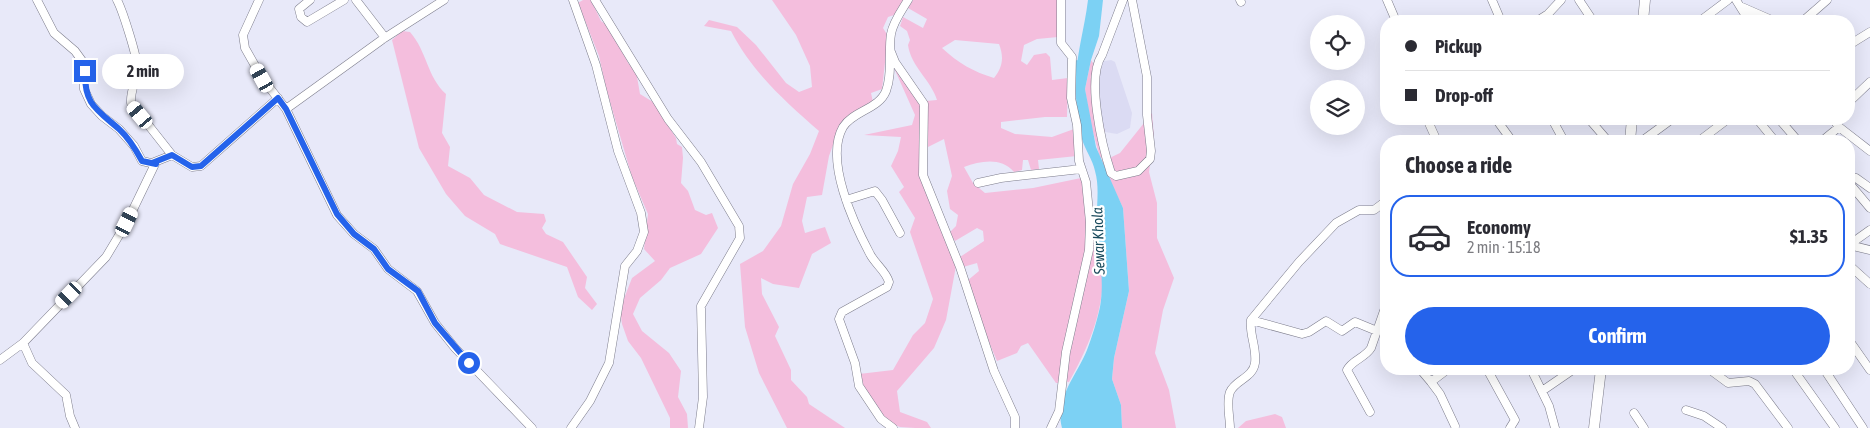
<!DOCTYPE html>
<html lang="en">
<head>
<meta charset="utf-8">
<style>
	body { margin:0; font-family:"Asap Condensed",sans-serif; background:#f7f7f7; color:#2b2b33; height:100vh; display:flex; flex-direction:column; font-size:19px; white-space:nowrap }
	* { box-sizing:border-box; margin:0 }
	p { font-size:16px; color:#7c7c81 }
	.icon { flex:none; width:28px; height:28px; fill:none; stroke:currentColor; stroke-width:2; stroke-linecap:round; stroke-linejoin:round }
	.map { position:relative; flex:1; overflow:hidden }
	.sheet { position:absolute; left:1380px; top:135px; width:475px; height:240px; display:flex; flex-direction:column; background:#fff; border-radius:20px; box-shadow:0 5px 20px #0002 }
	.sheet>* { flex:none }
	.top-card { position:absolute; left:1380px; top:15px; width:475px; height:110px; border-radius:20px; box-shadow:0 5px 20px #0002; display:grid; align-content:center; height:110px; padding:0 25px; background:#fff }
	.buttons { position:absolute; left:1310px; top:15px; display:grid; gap:10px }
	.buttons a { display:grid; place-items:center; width:55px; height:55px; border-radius:50%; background:#fff; box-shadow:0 5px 20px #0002; font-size:25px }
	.end { position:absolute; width:22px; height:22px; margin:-11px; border:6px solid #2563eb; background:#fff; box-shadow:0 0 0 2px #fff }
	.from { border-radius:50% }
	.bubble { position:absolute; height:35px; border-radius:18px; background:#fff; box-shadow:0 5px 20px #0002; font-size:16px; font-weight:700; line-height:35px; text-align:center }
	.car { position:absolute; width:15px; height:30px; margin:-15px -8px; border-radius:6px; box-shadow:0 0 4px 1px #0007; background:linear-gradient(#fff 24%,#345 0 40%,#fff 0 76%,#345 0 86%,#fff 0) }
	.top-card b { display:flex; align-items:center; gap:18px; height:48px; font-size:19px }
	.top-card b+b { border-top:1px solid #e1e1e2 }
	.top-card i { width:12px; height:12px; background:#2b2b33 }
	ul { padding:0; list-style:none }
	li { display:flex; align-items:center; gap:15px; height:82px; margin:0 10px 8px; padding:0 15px; border:2px solid transparent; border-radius:20px }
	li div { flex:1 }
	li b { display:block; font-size:19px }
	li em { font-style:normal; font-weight:700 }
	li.active { border-color:#2563eb }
	li>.icon { width:45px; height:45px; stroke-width:1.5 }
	h2 { padding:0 25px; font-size:22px; line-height:60px }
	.action { display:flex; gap:10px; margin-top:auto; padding:10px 25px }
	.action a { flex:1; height:58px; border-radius:30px; background:#2563eb; color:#fff; font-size:20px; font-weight:700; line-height:58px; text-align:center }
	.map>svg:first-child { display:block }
	.built { fill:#dbdbf3 }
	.green { fill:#f4bedd; fill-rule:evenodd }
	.water { fill:#7cd1f4 }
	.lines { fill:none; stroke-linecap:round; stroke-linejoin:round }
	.stream { stroke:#7cd1f4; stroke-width:2 }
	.minor-casing { stroke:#7c7c8b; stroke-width:9 }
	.major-casing { stroke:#7c7c8b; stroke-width:11 }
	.minor { stroke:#fff; stroke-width:8 }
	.major { stroke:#fff; stroke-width:10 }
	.route { stroke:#2563eb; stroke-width:6 }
	.labels { text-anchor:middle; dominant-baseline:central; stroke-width:4.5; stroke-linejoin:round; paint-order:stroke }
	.water-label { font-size:15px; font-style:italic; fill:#194a5c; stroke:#fff }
</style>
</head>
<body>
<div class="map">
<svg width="1870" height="428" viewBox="0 0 1870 428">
	<rect width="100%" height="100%" fill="#e8e9f9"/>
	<!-- built -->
	<path class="built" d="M1111 60 1115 62 1132 113 1130 128 1117 134 1105 132 1098 104 1099 62Z"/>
	<!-- green -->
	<path class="green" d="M583 0H591L601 21 614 31 628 63 636 71 640 94 653 102 676 138 677 144 682 147 683 158 681 183 688 191 695 210 706 215 712 213 718 228 701 254 670 268 661 280 640 298 633 314 642 331 669 353 681 371 678 397 687 414 688 428H670V418L641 358 628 341 622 324 620 309 632 278 655 261 644 249 648 214 632 177 606 88 599 56 578 3Z
		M772 0H905L897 14 888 17 883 28 888 36 882 89 871 93 873 102 840 126 829 156 822 195 807 197 802 221 805 233 825 227 831 243 812 254 799 288 773 284 761 278 762 294 779 327 775 336 791 370V380L807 397 809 404 845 428H787L759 373 745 327 740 264 763 251 781 226 793 184 810 154 819 131C785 101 752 72 731 31L704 26 709 20 737 27 756 45 786 83 799 92 812 87 810 66 796 35Z
		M913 0H1057L1058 37 1037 39 1024 45 1021 61 1027 65 1034 55 1046 53 1050 57 1052 80 1068 78 1067 117H1045L1001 122V128L1015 134 1052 137 1074 129 1077 156 1038 160 1039 169 1031 170 1028 160H1023L1022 170 1014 172C1001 157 981 161 964 167L973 183 985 193 1033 188 1081 178C1095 199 1096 224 1097 248 1098 258 1103 268 1103 278 1102 316 1087 350 1069 382L1056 383 1028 343 1021 346 1017 353 997 361 981 323 967 281 979 271 977 263 963 267 960 257 984 241 983 231 977 228 955 241 949 233 956 226 958 215 950 209 947 191 952 176 944 139 928 147 926 101 937 100C931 80 911 67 908 45L910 40 907 31 900 26 903 17 923 28 927 19 908 8ZM955 40 999 44C1004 57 1003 67 994 78 974 72 958 63 942 48Z
		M402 31 410 32C427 51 427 77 446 94L442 133 450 147 448 166 470 178 484 195 517 212 544 214 546 221 542 228 546 234 563 242 587 277 585 288 597 304 592 310 578 297 567 267 500 244 495 234 465 216 446 194 419 148 392 40Z
		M1091 60 1097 69 1098 104 1105 132 1101 162 1120 153 1152 113 1154 137 1149 172 1157 203V238L1174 278 1163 310 1155 353 1169 390 1176 428H1122L1121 405 1112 379 1114 358 1129 291 1123 208 1101 162 1090 121 1085 89Z
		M894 68 920 100V168L956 266 946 320 934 348 897 391 900 412 927 422 931 428C922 428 909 428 900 427 880 420 864 394 859 374L893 370 913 335 925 323 933 299 910 232 915 218 899 192 904 187 891 166 898 151 901 137 864 135 912 125 915 115Z
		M1275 414 1282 417 1286 428H1238L1246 421Z"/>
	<!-- water -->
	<path class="water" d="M1088 0H1103L1099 36 1091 60 1085 89 1096 147 1123 208 1129 291 1114 358 1112 379 1121 405 1122 428H1062C1054 399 1077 375 1087 350 1092 337 1097 321 1100 307 1105 279 1098 252 1097 224 1096 206 1100 188 1095 171 1093 160 1085 150 1082 139 1078 127 1077 111 1076 98 1073 65 1084 33 1088 0Z"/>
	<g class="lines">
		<!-- stream -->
		<path class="stream" d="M1076 78 1077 61"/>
		<!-- minor casing -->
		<g class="minor-casing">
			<path id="minor" d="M37 0 54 33 75 51 83 62 84 89 91 104 102 116 119 129 134 146 142 161 155 164
				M117 0C122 9 138 58 137 68 137 80 130 90 131 103L172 155
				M259 0 243 35 245 48 262 78 286 109 337 215 354 234 374 249 388 269 417 291 435 323 455 348 532 428
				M310 0 299 9 301 17 307 22 344 0
				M356 0 383 35V39
				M595 0 668 119 701 162 739 226 740 238 701 306 703 397 699 428
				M1123 0 1102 55C1086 78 1102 146 1111 173L1116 176 1138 171 1150 159 1151 151 1147 115V77L1132 0
				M1240 0 1241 2
				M1387 0 1396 21
				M1492 0 1501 21
				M1579 0 1593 21
				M1736 0 1749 21
				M1742 7 1774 21
				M1537 21 1548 14 1561 0
				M1700 21 1728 0
				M1803 21 1827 0
				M1849 45 1870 32
				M891 52 895 62 924 104 923 175 960 267 994 371 1015 417V428
				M1849 102 1870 82
				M286 109 383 39 444 0
				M1427 119 1437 141
				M1496 119 1512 141
				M1552 119 1564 141
				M1589 119 1608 141
				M1757 119 1775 141
				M1779 119 1798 141
				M1833 119 1839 127 1870 151
				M1642 141 1672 119
				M1699 141 1728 119
				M1822 141 1839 127
				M1849 177 1856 178 1870 188
				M978 183 1001 178 1081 169
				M1849 183 1870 208
				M846 200 875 191 882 200 900 233
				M1849 245 1870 230
				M1849 245 1870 250
				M1849 265 1870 284
				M1251 320 1302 334 1309 332 1326 321 1342 331 1355 322 1377 331
				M1849 340 1870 370
				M23 343 32 363 66 395 70 416 75 428
				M0 360 23 343 106 257 127 222 155 164 152 163 172 155 192 167 201 166 278 98
				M1420 369 1431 382
				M1448 369 1431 382 1440 394 1455 426
				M1487 369 1515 420 1510 428
				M1531 369 1549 406 1555 428
				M1709 369 1728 383 1749 381 1755 384 1788 428
				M1793 369 1835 428
				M1824 369 1863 428
				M1542 391 1574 369
				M1686 410 1704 416 1722 428
				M1370 412 1347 370C1352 360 1365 358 1371 348L1386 305
				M1634 413 1644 428
				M571 428 590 401 609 363 625 266 637 251 644 232 641 213 618 151 596 65 573 0
				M893 428 881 419 859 386 855 363 839 319 842 312 887 287 889 282C886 271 875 264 870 254 854 224 824 160 843 127 853 111 879 109 886 91 893 73 888 52 891 34 893 22 902 10 908 0
				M1051 428 1059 411 1066 352 1089 250 1090 222 1086 182 1079 161 1077 125 1071 98 1072 57 1061 43V0
				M1230 428C1230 418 1226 402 1230 392 1235 380 1253 378 1255 363 1257 348 1249 334 1251 320L1299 262 1336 223 1359 210H1374L1386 201"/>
		</g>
		<!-- major casing -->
		<g class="major-casing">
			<path id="major" d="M1643 21 1645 0
				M1630 141 1632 119
				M1594 428 1601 369"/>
		</g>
		<!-- minor -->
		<use href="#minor" class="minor"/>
		<!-- major -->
		<use href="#major" class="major"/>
	</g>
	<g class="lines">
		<!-- route -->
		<path class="route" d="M85 71C84 104 96 109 119 129 129 138 136 150 142 161L156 164 152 163 172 155 192 167 201 166 278 98 286 109 337 214 354 234 374 249 388 269 418 291 435 323 469 363"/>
	</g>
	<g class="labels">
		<!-- water labels -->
		<g class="water-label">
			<text transform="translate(1098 241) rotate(-92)">Sewar Khola</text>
		</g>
	</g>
</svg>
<div class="buttons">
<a><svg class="icon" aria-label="locate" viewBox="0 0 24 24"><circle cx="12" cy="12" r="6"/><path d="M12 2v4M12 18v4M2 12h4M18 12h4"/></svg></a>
<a><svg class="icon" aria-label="layers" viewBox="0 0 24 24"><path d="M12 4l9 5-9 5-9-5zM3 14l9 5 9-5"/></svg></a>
</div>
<i class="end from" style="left:469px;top:363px"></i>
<i class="end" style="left:85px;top:71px"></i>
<div class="bubble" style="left:102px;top:54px;width:82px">2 min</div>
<i class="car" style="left:262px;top:78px;rotate:331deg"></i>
<i class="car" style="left:140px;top:115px;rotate:320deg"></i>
<i class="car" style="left:127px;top:222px;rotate:26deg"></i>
<i class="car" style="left:69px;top:295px;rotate:224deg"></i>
<div class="top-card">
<b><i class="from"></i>Pickup</b>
<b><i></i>Drop-off</b>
</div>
<section class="sheet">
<h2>Choose a ride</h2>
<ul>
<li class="active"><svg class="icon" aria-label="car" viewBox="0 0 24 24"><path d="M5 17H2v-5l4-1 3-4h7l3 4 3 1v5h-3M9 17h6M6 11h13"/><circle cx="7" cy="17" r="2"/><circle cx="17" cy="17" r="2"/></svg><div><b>Economy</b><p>2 min · 15:18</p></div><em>$1.35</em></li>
</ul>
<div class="action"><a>Confirm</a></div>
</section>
</div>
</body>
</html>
